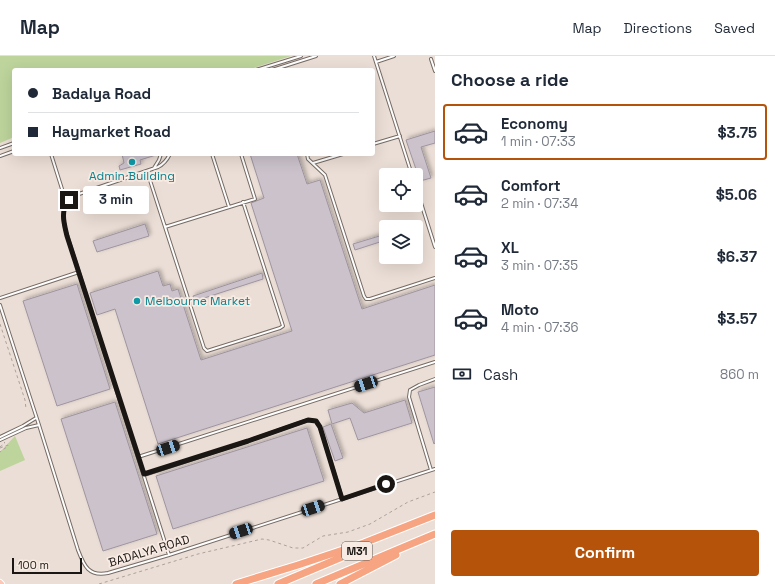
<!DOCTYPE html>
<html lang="en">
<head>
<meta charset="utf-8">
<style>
	body { margin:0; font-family:"Space Grotesk",sans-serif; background:#f6f6f7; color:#1f2937; height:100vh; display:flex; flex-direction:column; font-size:15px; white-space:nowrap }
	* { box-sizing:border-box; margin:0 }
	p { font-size:13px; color:#747a83 }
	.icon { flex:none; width:22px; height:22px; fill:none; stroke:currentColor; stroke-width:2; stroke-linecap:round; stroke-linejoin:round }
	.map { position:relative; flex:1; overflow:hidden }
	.details { display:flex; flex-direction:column; background:#fff; width:340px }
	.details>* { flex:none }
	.guide { position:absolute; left:12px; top:12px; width:363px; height:88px; border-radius:4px; box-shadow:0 4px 16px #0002; display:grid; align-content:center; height:88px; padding:0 16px; background:#fff }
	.tools { position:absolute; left:379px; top:112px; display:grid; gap:8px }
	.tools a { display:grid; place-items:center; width:44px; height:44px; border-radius:4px; background:#fff; box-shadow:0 4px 16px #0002; font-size:20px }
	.scale { position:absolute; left:12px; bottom:10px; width:70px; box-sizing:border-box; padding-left:4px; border:2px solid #1a1613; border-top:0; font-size:11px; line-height:14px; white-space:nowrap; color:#1a1613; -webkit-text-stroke:3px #f8ebe3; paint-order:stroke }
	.end { position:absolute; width:18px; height:18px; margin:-9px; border:5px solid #1a1613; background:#fff; box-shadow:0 0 0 2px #fff }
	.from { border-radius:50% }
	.bubble { position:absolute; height:28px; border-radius:4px; background:#fff; box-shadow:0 4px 16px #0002; font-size:13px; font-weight:700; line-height:28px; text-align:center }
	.car { position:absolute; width:12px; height:24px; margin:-12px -6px; border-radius:5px; box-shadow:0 0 3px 1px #0007; background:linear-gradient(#222 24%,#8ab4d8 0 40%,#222 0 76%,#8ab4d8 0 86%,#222 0) }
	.guide b { display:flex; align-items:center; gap:14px; height:38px; font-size:15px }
	.guide b+b { border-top:1px solid #e0e1e3 }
	.guide i { width:10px; height:10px; background:#1f2937 }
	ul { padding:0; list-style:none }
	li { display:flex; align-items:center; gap:12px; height:56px; margin:0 8px 6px; padding:0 8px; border:2px solid transparent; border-radius:4px }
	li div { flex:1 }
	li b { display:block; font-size:15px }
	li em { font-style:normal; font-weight:700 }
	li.selected { border-color:#b45309 }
	li>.icon { width:36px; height:36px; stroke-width:1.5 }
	h2 { padding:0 16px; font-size:18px; line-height:48px }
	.pay { display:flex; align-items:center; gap:10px; height:44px; padding:0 16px; font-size:15px }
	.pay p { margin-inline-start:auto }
	.action { display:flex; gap:8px; margin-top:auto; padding:8px 16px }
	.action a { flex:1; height:46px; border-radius:4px; background:#b45309; color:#fff; font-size:16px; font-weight:700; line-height:46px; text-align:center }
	header { display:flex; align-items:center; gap:24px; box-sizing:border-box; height:56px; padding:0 20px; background:#fff; border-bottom:1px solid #e0e1e3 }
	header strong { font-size:19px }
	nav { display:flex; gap:22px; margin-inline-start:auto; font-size:14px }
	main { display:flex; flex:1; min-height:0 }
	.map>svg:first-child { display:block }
	.green { fill:#bdd49c }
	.building { fill:#cbc2cc; stroke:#9f959f; filter:url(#shadow) }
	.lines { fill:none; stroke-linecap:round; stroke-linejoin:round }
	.service-casing { stroke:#766b64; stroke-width:4 }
	.primary-casing { stroke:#fff; stroke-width:8 }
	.motorway-casing { stroke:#fff; stroke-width:9 }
	.path { stroke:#aca29b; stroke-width:1; stroke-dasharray:3 3; stroke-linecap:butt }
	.service { stroke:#fff; stroke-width:2 }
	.primary { stroke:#fac8b4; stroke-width:6 }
	.motorway { stroke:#f6a482; stroke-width:7 }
	.route { stroke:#1a1613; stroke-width:5 }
	.culture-dot { fill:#0f9aa8; stroke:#f8ebe3; stroke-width:1.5 }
	.labels { text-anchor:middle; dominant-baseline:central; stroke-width:3.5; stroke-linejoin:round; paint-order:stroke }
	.shield { fill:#f8ebe3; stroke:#5d5651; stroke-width:1 }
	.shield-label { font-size:11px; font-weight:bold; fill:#1a1613 }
	.culture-label { font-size:12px; fill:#0d838f; stroke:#f8ebe3 }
	.street-label { font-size:12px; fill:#1a1613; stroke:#f8ebe3 }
</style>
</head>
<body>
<header>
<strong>Map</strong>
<nav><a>Map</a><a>Directions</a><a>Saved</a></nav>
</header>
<main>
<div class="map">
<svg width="435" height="528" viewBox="0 0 435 528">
	<defs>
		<filter id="shadow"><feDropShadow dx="2" dy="-2" stdDeviation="2" flood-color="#0004"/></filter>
	</defs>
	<rect width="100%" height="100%" fill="#ebded6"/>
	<!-- green -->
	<path class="green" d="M0 0H291L247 14H14V81L0 87Z
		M15 380 25 404 0 415V396Z"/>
	<!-- building -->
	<path class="building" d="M435 75V87L421 91 431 122 420 125 406 84Z
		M122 98H156V99L140 104 141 108 120 114 119 110 124 107Z
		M250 98H297L307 128 320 124 362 253 435 229V299L158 388 115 253 97 259 90 237 158 215 163 230 170 228 172 235 178 233 201 304 292 275 251 147 264 142Z
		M145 168 149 180 97 196 93 185Z
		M386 178V184L355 194 353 188Z
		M262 217 263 223 195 245 193 240Z
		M77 228 110 333 57 350 23 245Z
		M435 331V387L434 388 418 336Z
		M405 344 412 367 358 384 350 362 332 368 328 354 352 347 364 357Z
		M115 346 157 478 103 495 61 363Z
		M331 368 343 402 335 405 323 371Z
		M307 372 324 425 173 473 156 420Z"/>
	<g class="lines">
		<!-- service casing -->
		<g class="service-casing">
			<path id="service" d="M374 0 412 119
				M431 3 435 15
				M376 6 394 0
				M256 14 301 0
				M272 14 316 0
				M373 88 400 80
				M0 92 14 87
				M51 98 62 133
				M212 98 229 151
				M307 98 308 103 325 119 364 240 366 243H370L435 222
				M0 100 14 95
				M313 107 343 98
				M154 112 159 104 161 98
				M147 115 204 292 207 295 280 272 283 270 243 146
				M416 131 435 191
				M165 171 255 143 241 98
				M0 242 79 216
				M0 249 39 369 78 494C84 510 89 521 108 517L169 499 435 413
				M0 381 23 370 36 362
				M0 384 26 372 39 369
				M138 401 435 306
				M431 414 409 341 410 334 419 329 435 323
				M144 419 248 385 308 364 316 365 320 371 342 442
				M169 499 67 179C62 163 60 149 76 139L158 111C164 108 167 104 170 98"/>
		</g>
		<!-- primary casing -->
		<g class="primary-casing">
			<path id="primary" d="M0 527 1 528"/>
		</g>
		<!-- motorway casing -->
		<g class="motorway-casing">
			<path id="motorway" d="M236 528 298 509 364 487 435 459
				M278 528 366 491
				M316 528 435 478
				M340 528 396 499"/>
		</g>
		<!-- path -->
		<path class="path" d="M0 268 25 344 26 353
			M0 391 5 387 4 386
			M0 392 8 389V390L0 396
			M99 528 198 498 262 483 269 484 293 492H303L323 480 348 476 370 468 408 446 435 436"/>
		<!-- service -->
		<use href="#service" class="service"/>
		<!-- primary -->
		<use href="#primary" class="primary"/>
		<!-- motorway -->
		<use href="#motorway" class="motorway"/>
	</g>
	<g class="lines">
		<!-- route -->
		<path class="route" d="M69 144C60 155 64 167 67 180L144 418 248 385 308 364 316 365 320 371 342 443 386 428"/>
	</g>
	<!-- markers -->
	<g class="culture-dot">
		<circle cx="132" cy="106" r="4"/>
		<circle cx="137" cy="245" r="4"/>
	</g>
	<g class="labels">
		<!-- shield labels -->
		<rect class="shield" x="342" y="486" width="30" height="18" rx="3"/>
		<g class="shield-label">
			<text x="357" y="495">M31</text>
		</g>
		<!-- culture labels -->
		<g class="culture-label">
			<text x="132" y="120">Admin Building</text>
			<text x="145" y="245" text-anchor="start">Melbourne Market</text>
		</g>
		<!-- street labels -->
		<g class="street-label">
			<text transform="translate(149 495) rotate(-17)">BADALYA ROAD</text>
		</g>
	</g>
</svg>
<div class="tools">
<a><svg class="icon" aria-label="locate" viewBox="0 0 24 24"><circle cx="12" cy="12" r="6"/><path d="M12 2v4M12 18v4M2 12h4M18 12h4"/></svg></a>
<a><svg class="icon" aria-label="layers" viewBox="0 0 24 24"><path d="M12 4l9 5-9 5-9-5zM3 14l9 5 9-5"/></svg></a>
</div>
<div class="scale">100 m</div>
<i class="end from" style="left:386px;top:428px"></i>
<i class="end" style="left:69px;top:144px"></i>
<div class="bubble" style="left:83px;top:130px;width:66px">3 min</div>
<i class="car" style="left:366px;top:328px;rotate:252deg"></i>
<i class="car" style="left:168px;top:392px;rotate:72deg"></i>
<i class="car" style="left:313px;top:452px;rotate:72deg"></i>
<i class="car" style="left:241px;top:475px;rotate:252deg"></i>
<div class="guide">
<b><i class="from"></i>Badalya Road</b>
<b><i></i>Haymarket Road</b>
</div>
</div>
<section class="details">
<h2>Choose a ride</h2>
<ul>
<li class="selected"><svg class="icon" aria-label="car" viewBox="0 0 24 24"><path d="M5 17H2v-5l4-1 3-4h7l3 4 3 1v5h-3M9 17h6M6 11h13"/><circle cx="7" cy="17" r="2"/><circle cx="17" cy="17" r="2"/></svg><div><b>Economy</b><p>1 min · 07:33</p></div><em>$3.75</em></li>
<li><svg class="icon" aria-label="car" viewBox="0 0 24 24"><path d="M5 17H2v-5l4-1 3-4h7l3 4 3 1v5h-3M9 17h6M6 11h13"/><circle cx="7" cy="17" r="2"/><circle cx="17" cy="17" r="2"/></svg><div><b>Comfort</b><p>2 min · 07:34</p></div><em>$5.06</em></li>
<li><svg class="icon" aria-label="car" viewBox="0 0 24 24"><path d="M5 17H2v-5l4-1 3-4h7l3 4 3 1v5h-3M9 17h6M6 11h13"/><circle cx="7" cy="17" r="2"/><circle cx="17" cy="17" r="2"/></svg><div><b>XL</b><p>3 min · 07:35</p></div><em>$6.37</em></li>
<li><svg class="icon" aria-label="car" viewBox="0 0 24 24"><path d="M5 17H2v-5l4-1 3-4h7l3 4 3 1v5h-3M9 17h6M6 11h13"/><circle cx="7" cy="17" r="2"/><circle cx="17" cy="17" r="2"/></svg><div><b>Moto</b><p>4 min · 07:36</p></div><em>$3.57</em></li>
</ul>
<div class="pay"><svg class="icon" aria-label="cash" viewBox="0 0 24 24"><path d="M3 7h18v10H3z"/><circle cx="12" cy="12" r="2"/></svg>Cash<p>860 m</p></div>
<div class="action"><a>Confirm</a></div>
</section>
</main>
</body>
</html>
